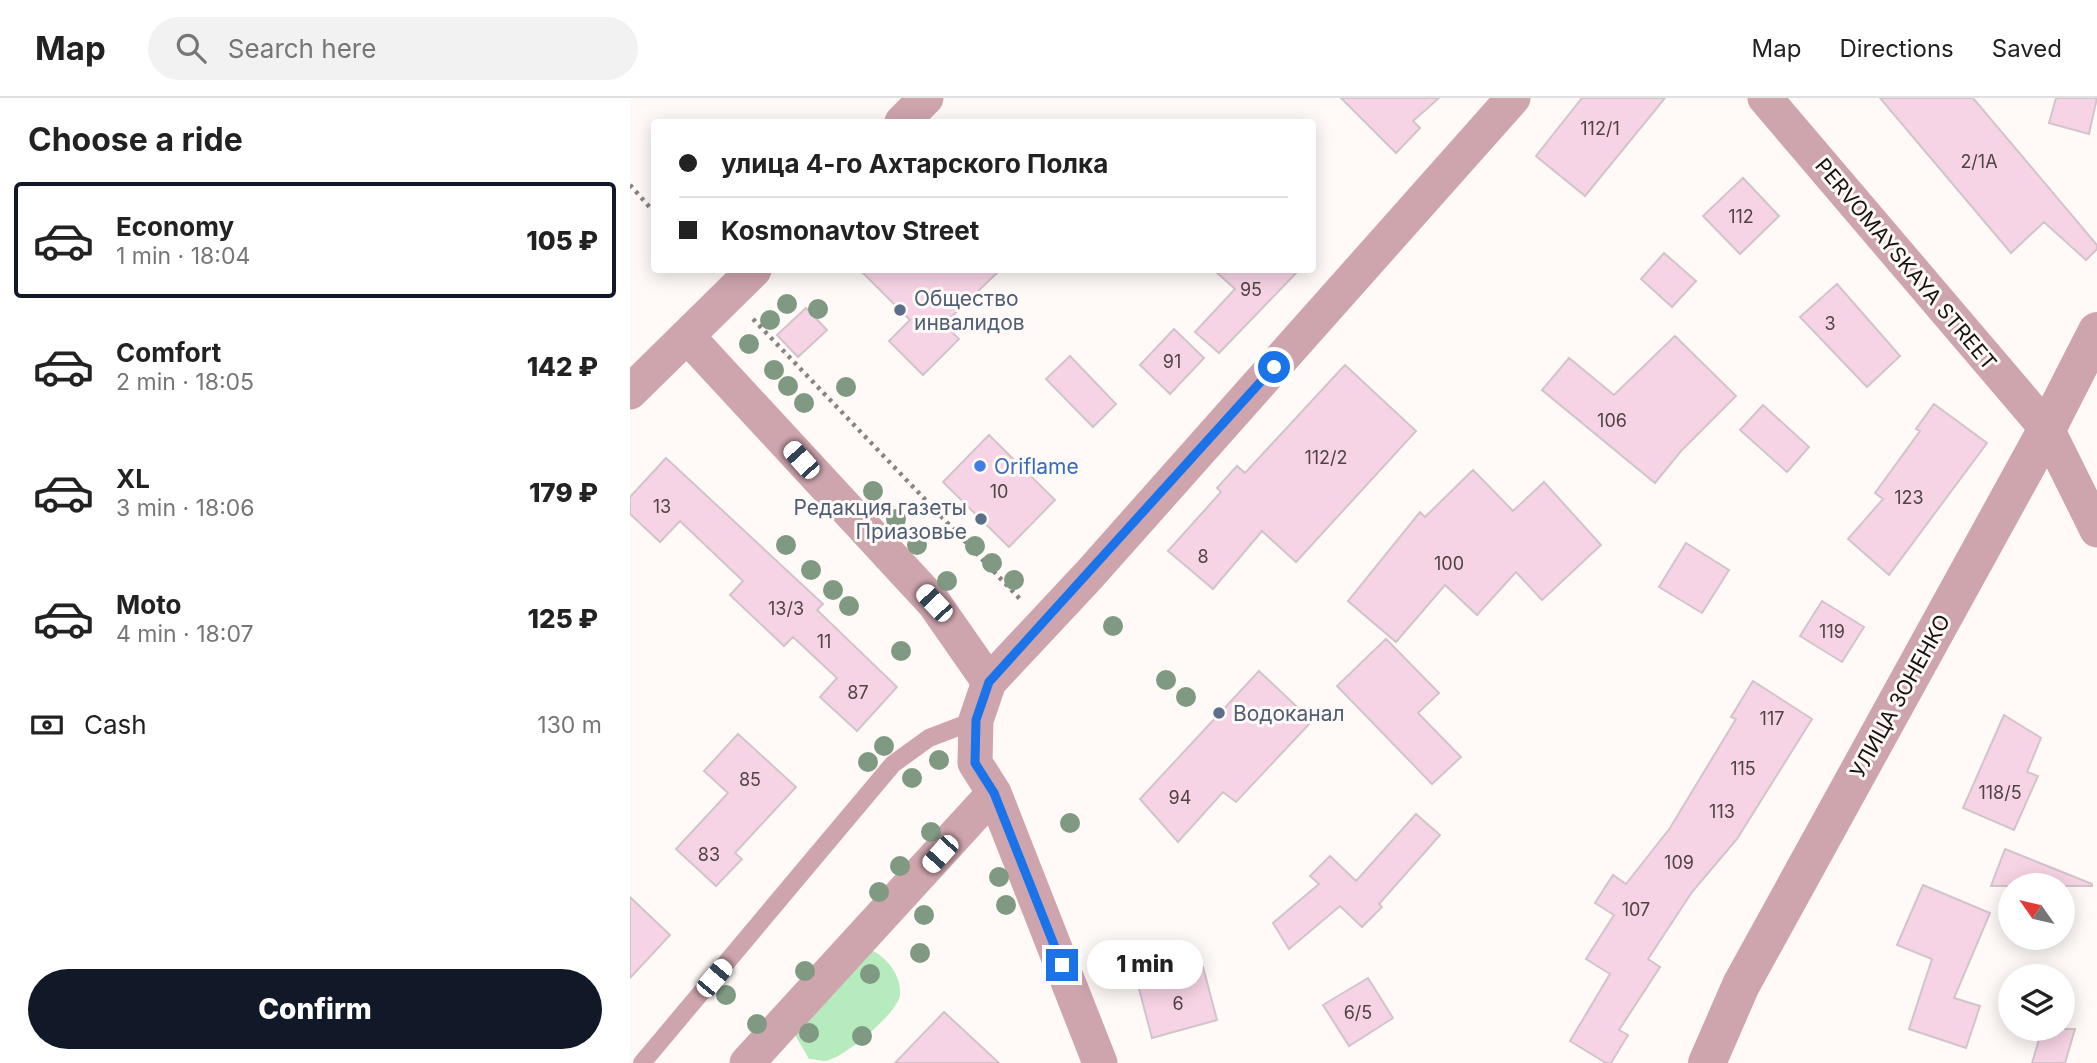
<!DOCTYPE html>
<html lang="en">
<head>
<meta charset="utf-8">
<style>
	body { margin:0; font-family:Inter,sans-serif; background:#f2f2f2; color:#222; height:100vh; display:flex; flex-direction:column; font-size:26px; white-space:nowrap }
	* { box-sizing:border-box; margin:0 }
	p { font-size:23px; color:#767676 }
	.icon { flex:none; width:38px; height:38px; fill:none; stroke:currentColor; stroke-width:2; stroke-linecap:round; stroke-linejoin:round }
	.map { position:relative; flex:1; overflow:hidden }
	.drawer { display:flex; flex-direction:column; background:#fff; width:630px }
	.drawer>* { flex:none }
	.banner { position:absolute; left:21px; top:21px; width:665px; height:154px; border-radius:7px; box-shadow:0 4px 18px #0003; display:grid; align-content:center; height:154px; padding:0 28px; background:#fff }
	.needle { width:46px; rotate:304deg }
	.controls { position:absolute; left:1368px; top:775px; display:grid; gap:14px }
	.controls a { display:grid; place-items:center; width:77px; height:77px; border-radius:50%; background:#fff; box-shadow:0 4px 18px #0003; font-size:35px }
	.end { position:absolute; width:32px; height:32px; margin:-16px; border:9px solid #1a73e8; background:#fff; box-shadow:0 0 0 4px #fff }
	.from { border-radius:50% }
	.bubble { position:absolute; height:49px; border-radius:24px; background:#fff; box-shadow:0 4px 18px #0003; font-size:23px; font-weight:800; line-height:49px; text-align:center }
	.car { position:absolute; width:21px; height:42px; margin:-21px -10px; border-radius:9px; box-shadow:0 0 5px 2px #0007; background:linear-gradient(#fff 24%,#345 0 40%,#fff 0 76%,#345 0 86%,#fff 0) }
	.banner b { display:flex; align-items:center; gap:24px; height:66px; font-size:26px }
	.banner b+b { border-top:2px solid #e0e0e0 }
	.banner i { width:18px; height:18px; background:#222 }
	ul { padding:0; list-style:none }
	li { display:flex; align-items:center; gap:21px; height:116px; margin:0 14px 10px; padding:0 14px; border:4px solid transparent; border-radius:7px }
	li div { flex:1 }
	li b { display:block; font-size:26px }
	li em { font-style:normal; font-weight:800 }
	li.current { border-color:#111827 }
	li>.icon { width:63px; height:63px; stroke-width:1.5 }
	h2 { padding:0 28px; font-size:32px; line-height:84px }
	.pay { display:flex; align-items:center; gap:18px; height:77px; padding:0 28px; font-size:26px }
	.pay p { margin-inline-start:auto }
	.primary-button { display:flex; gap:14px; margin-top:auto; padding:14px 28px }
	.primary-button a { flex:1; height:80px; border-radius:42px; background:#111827; color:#fff; font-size:28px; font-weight:800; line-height:80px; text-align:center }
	header { display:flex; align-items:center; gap:42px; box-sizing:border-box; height:98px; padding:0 35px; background:#fff; border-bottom:2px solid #e0e0e0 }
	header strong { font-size:33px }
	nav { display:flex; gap:38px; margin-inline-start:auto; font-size:24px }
	.search { width:490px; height:63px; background:#f2f2f2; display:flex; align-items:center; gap:18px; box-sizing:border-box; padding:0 24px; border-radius:38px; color:#767676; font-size:26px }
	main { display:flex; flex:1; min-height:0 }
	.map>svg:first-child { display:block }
	.green { fill:#b6ecbd }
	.building { fill:#f7d4e5; stroke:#d1c4ca; stroke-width:2 }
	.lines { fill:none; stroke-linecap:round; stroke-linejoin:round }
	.path { stroke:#888481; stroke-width:4.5; stroke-dasharray:3.5 5; stroke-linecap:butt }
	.service { stroke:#cea4ad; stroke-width:18 }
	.minor { stroke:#cea4ad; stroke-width:35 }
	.tertiary { stroke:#cea4ad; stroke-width:38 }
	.tree { fill:#7f9982 }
	.route { stroke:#1a73e8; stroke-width:9 }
	.service-dot { fill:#5c6f8a; stroke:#fffaf7; stroke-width:2.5 }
	.shop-dot { fill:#3f7fe0; stroke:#fffaf7; stroke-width:2.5 }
	.labels { text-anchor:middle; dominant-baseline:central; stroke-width:6; stroke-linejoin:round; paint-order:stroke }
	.number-label { font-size:18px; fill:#4f4345 }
	.street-label { font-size:21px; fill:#171310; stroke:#fffaf7 }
	.service-label { font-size:21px; fill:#4e5e75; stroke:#fffaf7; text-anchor:start }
	.shop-label { font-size:21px; fill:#366cbe; stroke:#fffaf7; text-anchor:start }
</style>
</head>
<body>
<header>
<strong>Map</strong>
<div class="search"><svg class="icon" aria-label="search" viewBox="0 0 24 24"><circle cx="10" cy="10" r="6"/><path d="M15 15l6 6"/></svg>Search here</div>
<nav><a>Map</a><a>Directions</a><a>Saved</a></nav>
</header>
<main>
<section class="drawer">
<h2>Choose a ride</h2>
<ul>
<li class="current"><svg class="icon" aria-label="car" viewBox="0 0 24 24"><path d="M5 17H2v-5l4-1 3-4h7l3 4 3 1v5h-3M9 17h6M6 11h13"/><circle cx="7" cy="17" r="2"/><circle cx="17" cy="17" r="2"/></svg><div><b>Economy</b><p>1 min · 18:04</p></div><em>105 ₽</em></li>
<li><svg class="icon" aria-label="car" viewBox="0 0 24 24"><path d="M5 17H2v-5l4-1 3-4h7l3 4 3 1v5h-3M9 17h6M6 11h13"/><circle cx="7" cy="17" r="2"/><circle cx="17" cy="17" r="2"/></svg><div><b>Comfort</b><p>2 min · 18:05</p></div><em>142 ₽</em></li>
<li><svg class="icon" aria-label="car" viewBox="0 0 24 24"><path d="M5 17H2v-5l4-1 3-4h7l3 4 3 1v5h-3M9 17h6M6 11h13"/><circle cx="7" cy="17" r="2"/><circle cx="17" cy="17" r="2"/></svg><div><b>XL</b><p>3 min · 18:06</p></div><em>179 ₽</em></li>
<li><svg class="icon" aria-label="car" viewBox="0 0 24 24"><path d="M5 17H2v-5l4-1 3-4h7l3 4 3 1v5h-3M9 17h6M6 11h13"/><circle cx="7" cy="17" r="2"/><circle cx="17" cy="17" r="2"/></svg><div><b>Moto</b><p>4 min · 18:07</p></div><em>125 ₽</em></li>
</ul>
<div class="pay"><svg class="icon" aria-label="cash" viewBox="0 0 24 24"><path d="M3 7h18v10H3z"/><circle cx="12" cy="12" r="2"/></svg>Cash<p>130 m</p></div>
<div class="primary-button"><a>Confirm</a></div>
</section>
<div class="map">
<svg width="1467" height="965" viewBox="0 0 1467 965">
	<rect width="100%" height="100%" fill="#fffaf7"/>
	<!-- green -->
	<path class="green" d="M239 851C255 857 272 877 270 897 268 915 213 961 195 963 190 963 184 961 179 961L165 937Z"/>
	<!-- building -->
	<path class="building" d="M711 0H809L783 23 790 30 766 55Z
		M952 0H1035L955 98 906 58Z
		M1250 0H1343L1467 147V151L1456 162 1414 124 1381 155Z
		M1426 0H1467L1459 36 1419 25Z
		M1113 80 1149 118 1110 156 1073 118Z
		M1034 155 1066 183 1042 209 1011 181Z
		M230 172H370L314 226 329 241 293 277 259 243 280 222Z
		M584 172H669L589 255 565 234 605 191Z
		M1207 186 1270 258 1237 289 1170 219Z
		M176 210 197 232 168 259 147 237Z
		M544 231 574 260 540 296 510 267Z
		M1045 238 1106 298 1051 353 1025 385 912 292 939 260 984 297Z
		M440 258 486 306 463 329 416 281Z
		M715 267 786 333 666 464 632 433 583 491 538 453 591 394 587 390 607 368 615 375Z
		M1304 306 1357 345 1259 477 1218 441 1253 401 1245 395 1290 333 1286 331Z
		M1133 307 1179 349 1157 374 1110 332Z
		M359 337 425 402 379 449 313 384Z
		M36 360 193 506 187 512 267 589 227 633 190 599 207 580 163 539 154 548 100 497 113 483 50 423 30 444 0 416V399Z
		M843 372 883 413 914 384 971 447 912 502 886 474 847 517 815 487 766 544 718 503 790 414 795 419Z
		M1056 445 1099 472 1072 515 1029 489Z
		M1192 503 1234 529 1212 564 1170 538Z
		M756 541 809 595 788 615 831 659 802 686 707 588Z
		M629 573 682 623 606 704 593 694 548 744 510 701Z
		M1123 583 1182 621 1107 741 1062 794 1018 861 1030 869 989 932 998 937 981 965H976L940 943 980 876 956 861 984 817 965 805 983 777 996 786 1040 730 1106 621 1101 619Z
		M1374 617 1411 640 1397 674 1408 678 1384 732 1333 710Z
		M108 636 166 689 105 755 112 761 86 788 46 751 98 695 74 673Z
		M786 716 810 737 749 806 752 809 732 829 710 808 659 851 643 825 689 786 680 778 700 758 726 783Z
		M1375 751 1462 786V788H1361Z
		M1293 787 1360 815 1324 900 1350 908 1336 950 1279 931 1302 861 1267 847Z
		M0 799 40 837 0 880Z
		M573 869 587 922 522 940 508 887Z
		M738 880 763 920 719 948 693 907Z
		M314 914 369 965H265Z
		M1412 931H1445L1435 965H1402Z"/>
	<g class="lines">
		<!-- path -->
		<path class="path" d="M0 87 24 114
			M123 221 390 501"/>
		<!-- service -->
		<path class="service" d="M12 965 263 666 299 640 346 622"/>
		<!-- minor -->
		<path class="minor" d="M1135 0 1417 331 1467 432
			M272 24 296 0
			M57 238 304 505 359 584 346 622 345 665 364 695 470 965
			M0 294 124 172
			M359 584 460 476 883 0
			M117 965 364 695"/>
		<!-- tertiary -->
		<path class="tertiary" d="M1077 965 1111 887 1417 331 1467 233"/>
	</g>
	<!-- trees -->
	<g class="tree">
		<circle cx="157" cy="206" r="10"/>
		<circle cx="188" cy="211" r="10"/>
		<circle cx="140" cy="222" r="10"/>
		<circle cx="119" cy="246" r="10"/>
		<circle cx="144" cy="272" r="10"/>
		<circle cx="158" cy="288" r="10"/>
		<circle cx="216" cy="289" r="10"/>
		<circle cx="174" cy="305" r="10"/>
		<circle cx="243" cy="393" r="10"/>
		<circle cx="266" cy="421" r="10"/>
		<circle cx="156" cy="447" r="10"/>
		<circle cx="287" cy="447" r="10"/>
		<circle cx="345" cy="448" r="10"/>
		<circle cx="362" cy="465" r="10"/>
		<circle cx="181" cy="472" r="10"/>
		<circle cx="384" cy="482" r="10"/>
		<circle cx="317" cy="483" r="10"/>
		<circle cx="203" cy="492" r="10"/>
		<circle cx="219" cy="508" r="10"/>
		<circle cx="483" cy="528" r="10"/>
		<circle cx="271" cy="553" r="10"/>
		<circle cx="536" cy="582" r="10"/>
		<circle cx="556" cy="599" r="10"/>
		<circle cx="254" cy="648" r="10"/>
		<circle cx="309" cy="662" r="10"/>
		<circle cx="238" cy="664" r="10"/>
		<circle cx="282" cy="680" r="10"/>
		<circle cx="440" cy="725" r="10"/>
		<circle cx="301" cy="734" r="10"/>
		<circle cx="270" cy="768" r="10"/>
		<circle cx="369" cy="779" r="10"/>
		<circle cx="249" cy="794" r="10"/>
		<circle cx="376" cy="807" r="10"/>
		<circle cx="294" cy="817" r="10"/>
		<circle cx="290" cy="855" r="10"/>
		<circle cx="175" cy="873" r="10"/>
		<circle cx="240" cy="876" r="10"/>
		<circle cx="96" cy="897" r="10"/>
		<circle cx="127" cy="926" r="10"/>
		<circle cx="179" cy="935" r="10"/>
		<circle cx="232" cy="938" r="10"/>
	</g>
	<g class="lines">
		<!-- route -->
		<path class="route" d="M432 867 364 695 345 665 346 622 359 584 644 269"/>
	</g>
	<!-- markers -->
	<g class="service-dot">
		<circle cx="270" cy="212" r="7"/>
		<circle cx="351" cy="421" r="7"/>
		<circle cx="589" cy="615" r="7"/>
	</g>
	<circle class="shop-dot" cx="350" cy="368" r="7"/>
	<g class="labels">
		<!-- number labels -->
		<g class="number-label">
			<text x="970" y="30">112/1</text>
			<text x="1349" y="63">2/1А</text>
			<text x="1111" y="118">112</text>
			<text x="621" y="191">95</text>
			<text x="1200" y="225">3</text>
			<text x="542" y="263">91</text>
			<text x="982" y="322">106</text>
			<text x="696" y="359">112/2</text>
			<text x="369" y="393">10</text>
			<text x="1279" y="399">123</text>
			<text x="32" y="408">13</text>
			<text x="573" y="458">8</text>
			<text x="819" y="465">100</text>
			<text x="156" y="510">13/3</text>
			<text x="1202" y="533">119</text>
			<text x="194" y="543">11</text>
			<text x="228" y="594">87</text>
			<text x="1142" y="620">117</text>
			<text x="1113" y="670">115</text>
			<text x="120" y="681">85</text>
			<text x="1370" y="694">118/5</text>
			<text x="550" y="699">94</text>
			<text x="1092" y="713">113</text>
			<text x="79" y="756">83</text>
			<text x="1049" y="764">109</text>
			<text x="1006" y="811">107</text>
			<text x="548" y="905">6</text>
			<text x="728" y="914">6/5</text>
		</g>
		<!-- street labels -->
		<g class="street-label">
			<text transform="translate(1276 166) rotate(50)">PERVOMAYSKAYA STREET</text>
			<text transform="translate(1270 598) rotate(-61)">УЛИЦА ЗОНЕНКО</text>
		</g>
		<!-- service labels -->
		<g class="service-label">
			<text x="284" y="200">Общество<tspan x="284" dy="24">инвалидов</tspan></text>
			<text x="337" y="409" text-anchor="end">Редакция газеты<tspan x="337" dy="24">Приазовье</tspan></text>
			<text x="603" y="615">Водоканал</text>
		</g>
		<!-- shop labels -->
		<g class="shop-label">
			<text x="364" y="368">Oriflame</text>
		</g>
	</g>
</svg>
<div class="controls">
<a><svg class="needle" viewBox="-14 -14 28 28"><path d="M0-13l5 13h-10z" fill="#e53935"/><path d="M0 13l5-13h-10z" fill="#767676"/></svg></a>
<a><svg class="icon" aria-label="layers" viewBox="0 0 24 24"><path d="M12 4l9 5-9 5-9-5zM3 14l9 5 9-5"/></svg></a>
</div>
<i class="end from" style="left:644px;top:269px"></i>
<i class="end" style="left:432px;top:867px"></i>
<div class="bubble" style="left:457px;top:842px;width:116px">1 min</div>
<i class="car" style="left:171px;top:362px;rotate:318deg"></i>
<i class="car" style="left:304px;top:505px;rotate:317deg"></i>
<i class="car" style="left:310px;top:756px;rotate:222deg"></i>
<i class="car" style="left:84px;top:880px;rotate:40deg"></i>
<div class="banner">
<b><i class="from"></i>улица 4-го Ахтарского Полка</b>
<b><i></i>Kosmonavtov Street</b>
</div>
</div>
</main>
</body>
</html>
